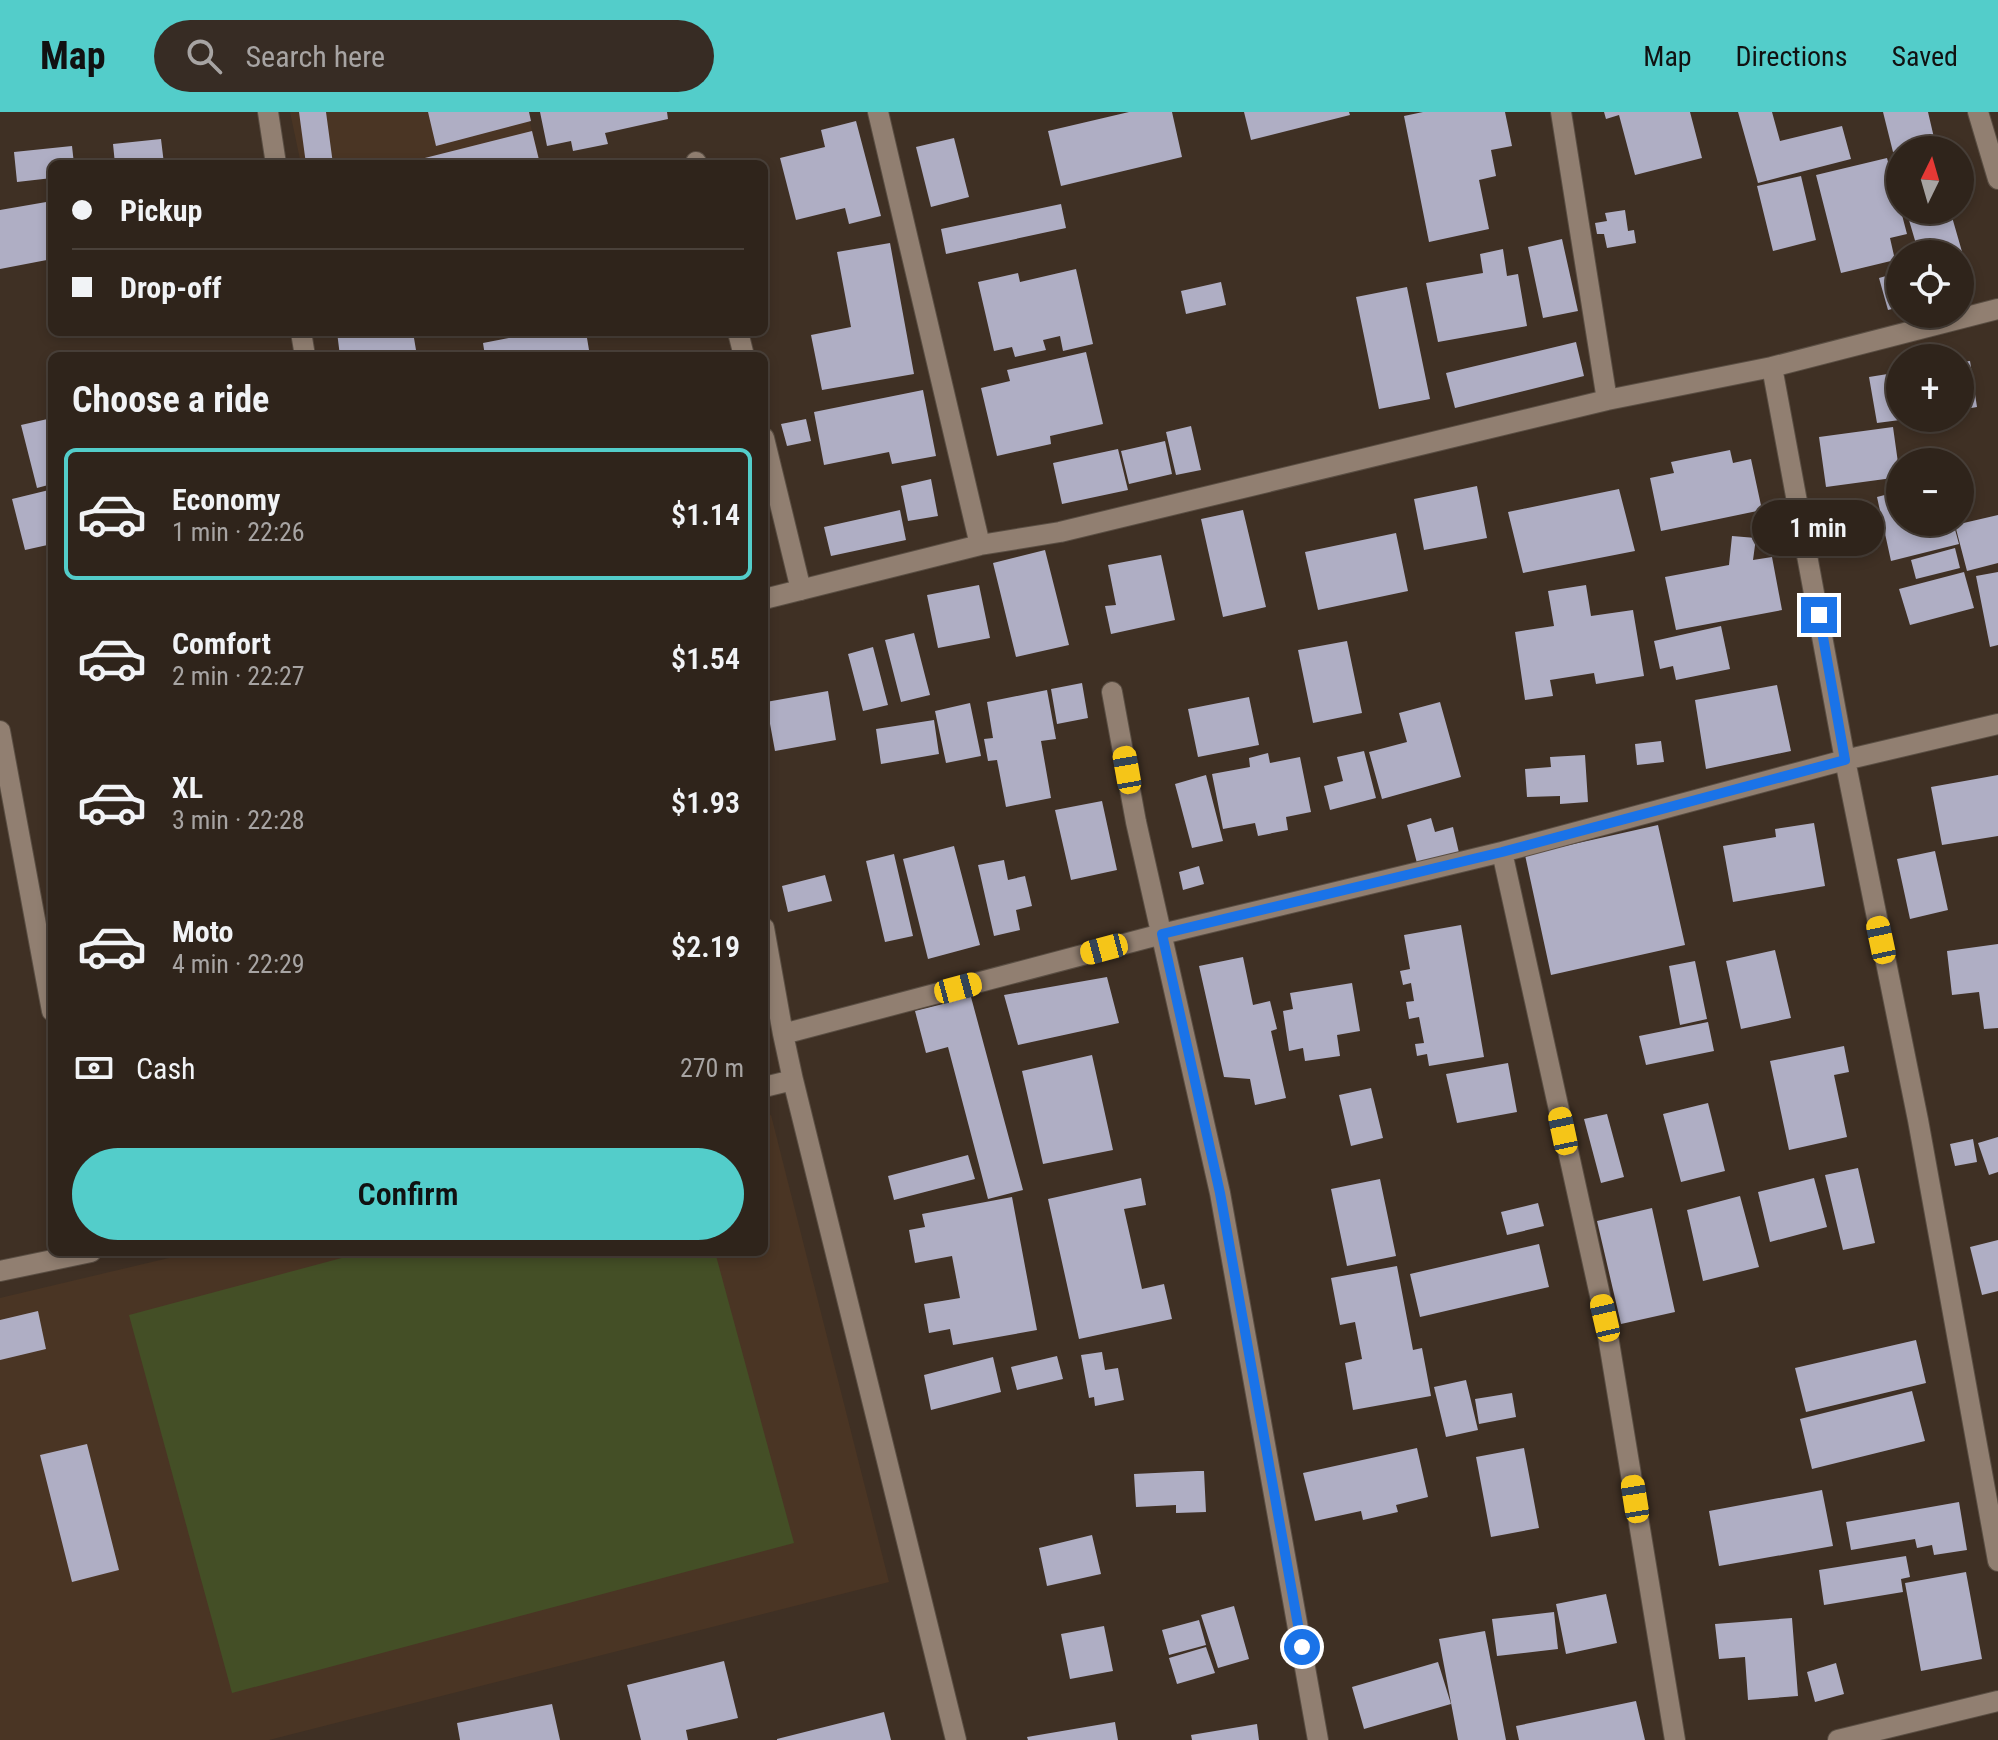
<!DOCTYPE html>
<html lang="en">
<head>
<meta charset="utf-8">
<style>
	body { margin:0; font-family:"Roboto Condensed",sans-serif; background:#372c24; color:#f1f3f6; height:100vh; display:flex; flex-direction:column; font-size:30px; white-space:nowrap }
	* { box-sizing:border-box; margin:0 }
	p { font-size:26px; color:#a7a4a3 }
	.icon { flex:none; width:44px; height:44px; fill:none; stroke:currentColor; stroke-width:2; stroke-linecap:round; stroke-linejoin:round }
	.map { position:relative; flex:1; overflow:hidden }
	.drawer { position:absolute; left:48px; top:240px; width:720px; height:904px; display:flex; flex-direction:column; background:#2f241b; border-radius:12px; box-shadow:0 4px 12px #0003,0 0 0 2px #4a413a }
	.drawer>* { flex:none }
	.guide { position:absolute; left:48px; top:48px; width:720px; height:176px; border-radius:12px; box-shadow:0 4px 12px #0003,0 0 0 2px #4a413a; display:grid; align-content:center; height:176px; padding:0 24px; background:#2f241b }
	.needle { width:52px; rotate:5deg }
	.tools { position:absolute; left:1886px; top:24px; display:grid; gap:16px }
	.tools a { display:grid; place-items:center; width:88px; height:88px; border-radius:50%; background:#2f241b; box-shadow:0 4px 12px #0003,0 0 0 2px #4a413a; font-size:40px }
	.end { position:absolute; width:36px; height:36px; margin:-18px; border:10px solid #1a73e8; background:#fff; box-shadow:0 0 0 4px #fff }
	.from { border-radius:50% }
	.bubble { position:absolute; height:56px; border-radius:28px; background:#2f241b; box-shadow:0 4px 12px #0003,0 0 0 2px #4a413a; font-size:26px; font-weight:600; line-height:56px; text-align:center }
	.car { position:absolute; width:24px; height:48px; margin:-24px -12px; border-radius:10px; box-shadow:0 0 6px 2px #0007; background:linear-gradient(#f5c518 24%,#345 0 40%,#f5c518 0 76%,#345 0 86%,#f5c518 0) }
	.guide b { display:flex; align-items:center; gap:28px; height:76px; font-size:30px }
	.guide b+b { border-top:2px solid #4a413a }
	.guide i { width:20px; height:20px; background:#f1f3f6 }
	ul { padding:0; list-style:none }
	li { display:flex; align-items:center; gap:24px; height:132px; margin:0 16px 12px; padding:0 8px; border:4px solid transparent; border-radius:12px }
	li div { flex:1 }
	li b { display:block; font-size:30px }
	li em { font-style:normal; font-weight:600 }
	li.active { border-color:#53cdca }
	li>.icon { width:72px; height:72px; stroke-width:1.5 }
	h2 { padding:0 24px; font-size:36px; line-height:96px }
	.pay { display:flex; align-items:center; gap:20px; height:88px; padding:0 24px; font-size:30px }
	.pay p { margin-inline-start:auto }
	.action { display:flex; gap:16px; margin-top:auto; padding:16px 24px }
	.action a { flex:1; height:92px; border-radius:48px; background:#53cdca; color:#111; font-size:32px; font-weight:600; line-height:92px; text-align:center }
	header { display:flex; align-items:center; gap:48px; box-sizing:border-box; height:112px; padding:0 40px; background:#53cdca; color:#111 }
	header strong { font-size:38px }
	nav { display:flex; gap:44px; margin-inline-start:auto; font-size:28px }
	.search { width:560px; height:72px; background:#372c24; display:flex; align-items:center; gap:20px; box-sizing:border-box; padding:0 28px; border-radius:44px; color:#a7a4a3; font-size:30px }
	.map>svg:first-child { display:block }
	.built { fill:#4a3524 }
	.green { fill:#444f26 }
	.building { fill:#afaec4 }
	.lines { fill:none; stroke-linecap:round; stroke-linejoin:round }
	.street-casing { stroke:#5a4e43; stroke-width:22 }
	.street { stroke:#917f71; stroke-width:20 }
	.route { stroke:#1a73e8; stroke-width:10 }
</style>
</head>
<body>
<header>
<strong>Map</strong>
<div class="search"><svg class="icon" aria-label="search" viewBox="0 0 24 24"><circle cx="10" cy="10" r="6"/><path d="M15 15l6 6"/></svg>Search here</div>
<nav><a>Map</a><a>Directions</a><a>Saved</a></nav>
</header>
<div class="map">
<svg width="1998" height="1628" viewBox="0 0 1998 1628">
	<rect width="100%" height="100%" fill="#3f3024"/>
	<!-- built -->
	<path class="built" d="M290 0H527L541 52H301Z
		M771 1003 889 1470 269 1628H0V1186L194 1140H764V1005Z"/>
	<!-- green -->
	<path class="green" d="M364 1140H715L794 1431 232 1581 129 1203Z"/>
	<!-- building -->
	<path class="building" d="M299 0H326L333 52H306Z
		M428 0H529L531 9 436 34Z
		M540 0H667L668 7 605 21 608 32 573 39 571 29 547 34Z
		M1129 0H1172L1182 45 1061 74 1048 19Z
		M1244 0H1349L1350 3 1251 28Z
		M1423 0H1505L1512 34 1491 38 1496 64 1479 68 1489 117 1429 130 1404 4Z
		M1604 0H1690L1702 46 1635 63 1619 3 1606 7Z
		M1738 0H1772L1780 29 1842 14 1851 47 1758 71Z
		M1883 0H1928L1935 30 1893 40Z
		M856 9 881 104 849 112 845 96 796 108 780 46 825 35 821 18Z
		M532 19 540 52H405V51Z
		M954 26 969 85 931 95 916 35Z
		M161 27 164 52H115L113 32Z
		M72 34 74 52H52V66L17 70 14 40Z
		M1887 46 1907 122 1890 126 1895 148 1841 161 1816 63Z
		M1801 64 1816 128 1773 139 1757 74Z
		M52 89V147L0 157V98Z
		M1061 92 1066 116 946 142 941 117Z
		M1625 98 1628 119 1634 118 1636 131 1607 136 1604 122H1597L1595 111 1607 109 1605 101Z
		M1906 98H1950L1967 157 1960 174V142H1919Z
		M1562 127 1578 199 1543 206 1528 135Z
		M890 131 914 262 822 278 811 223 851 215 837 140Z
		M1503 137 1507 164 1518 162 1527 214 1438 230 1426 171 1483 161 1480 142Z
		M1076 157 1093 232 1063 239 1060 224 1043 228 1046 238 1015 245 1012 235 994 239 978 170 1018 161 1020 170Z
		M1900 160V195L1888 198 1879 166Z
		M1221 170 1226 193 1186 202 1181 179Z
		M1407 175 1430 287 1379 297 1356 185Z
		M337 220H413L416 238 340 244Z
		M540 220H586L589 238 560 244H485L483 231Z
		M1576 230 1584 264 1455 296 1446 261Z
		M1086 240 1103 312 1050 324 1051 332 997 344 981 276 1010 269 1007 258Z
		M1970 249 1977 295 1960 298V250Z
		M1900 260V308L1877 311 1869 265Z
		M923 278 936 344 892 352 889 340 824 353 814 300Z
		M52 306V372L37 376 21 313Z
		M806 307 811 329 787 334 781 312Z
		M1191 314 1201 358 1176 363 1166 320Z
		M1893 315 1900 365 1826 375 1819 325Z
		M1165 329 1172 362 1129 372 1121 339Z
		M1118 337 1128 378 1062 392 1053 351Z
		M1730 338 1733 351 1751 347 1762 398 1661 419 1650 366 1674 361 1671 350Z
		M931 367 938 404 908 409 901 374Z
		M1477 374 1487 426 1424 438 1414 387Z
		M1619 377 1635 439 1523 461 1508 400Z
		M49 378 52 432 25 438 12 387Z
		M1900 379V410H1953L1959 432 1891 449 1877 385Z
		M900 398 906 428 831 444 824 415Z
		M1243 398 1266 495 1223 505 1201 407Z
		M1998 403V451L1967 459 1955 413Z
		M1396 421 1408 479 1318 498 1305 440Z
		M1732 424 1756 426 1753 448 1772 445 1782 498 1676 518 1665 465 1729 453Z
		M1955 436 1960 456 1916 467 1911 448Z
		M1045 438 1069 533 1016 545 993 451Z
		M1161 443 1175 508 1111 522 1105 494 1116 493 1108 453Z
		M1964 460 1974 496 1910 513 1899 477Z
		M1998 460V533L1990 535 1976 464Z
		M979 473 990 526 938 536 927 483Z
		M1586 473 1591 504 1633 498 1644 564 1596 572 1594 561 1550 568 1553 584 1525 588 1515 520 1554 514 1548 479Z
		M1721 514 1730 557 1676 568 1673 554 1660 557 1654 529Z
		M914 521 930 583 901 590 885 528Z
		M1347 529 1362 601 1313 611 1298 538Z
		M873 535 888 593 863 599 848 542Z
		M1082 571 1088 606 1057 612 1051 577Z
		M1777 573 1791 639 1706 657 1695 588Z
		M1047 578 1056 627 1041 629 1051 686 1006 695 997 648 988 649 984 627 993 626 987 590Z
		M828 579 836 628 775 639 766 590Z
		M1249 585 1259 633 1198 645 1188 597Z
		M1440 590 1461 665 1382 687 1369 640 1407 630 1399 601Z
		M970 591 981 644 946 651 935 599Z
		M934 608 939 642 881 652 876 617Z
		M1661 629 1664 650 1637 653 1635 632Z
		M1364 639 1376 686 1330 698 1324 674 1343 669 1337 645Z
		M1268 641 1270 651 1300 645 1311 700 1286 705 1288 718 1258 724 1255 711 1223 717 1212 662 1250 655 1249 646Z
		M1585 643 1588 690 1560 692V684L1527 685 1525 657 1551 655 1550 645Z
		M1206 663 1223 729 1192 736 1175 672Z
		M1998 663V724L1942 733 1931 675Z
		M1102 689 1117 758 1071 768 1055 698Z
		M1431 706 1435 720 1453 715 1460 745 1418 755 1407 713Z
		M1814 711 1825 774 1733 790 1723 734 1776 725 1775 717Z
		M1658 713 1685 833 1551 863 1525 743Z
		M954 734 980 833 928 847 903 747Z
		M1935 739 1948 798 1910 807 1897 747Z
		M894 742 913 824 885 830 866 749Z
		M1004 748 1008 768 1025 764 1032 794 1016 798 1020 818 994 824 978 753Z
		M1199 754 1204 772 1183 778 1179 760Z
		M825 763 832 789 788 800 782 774Z
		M1461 813 1484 945 1429 954 1427 942 1417 944 1415 932 1424 931 1419 905 1409 907 1406 890 1414 889 1411 871 1403 873 1400 859 1410 857 1404 823Z
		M1998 832V916L1984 917 1979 880 1952 883 1947 839Z
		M1775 838 1791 906 1741 917 1726 849Z
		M1243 845 1253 893 1270 889 1277 917 1271 919 1286 986 1255 993 1250 967 1224 965 1199 854Z
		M1695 849 1707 907 1680 913 1669 854Z
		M1107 865 1119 911 1018 933 1004 883Z
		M1352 871 1360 919 1337 923 1340 944 1305 949 1303 936 1289 939 1283 899 1293 897 1290 881Z
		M971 885 1023 1078 988 1087 948 935 926 941 915 899Z
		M1708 910 1714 939 1646 953 1639 924Z
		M1844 934 1849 960 1834 963 1847 1025 1789 1038 1770 949Z
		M1092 943 1113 1038 1043 1052 1022 959Z
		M1508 951 1517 1000 1457 1011 1446 962Z
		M1371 976 1383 1026 1351 1034 1339 983Z
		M1708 991 1725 1059 1681 1070 1663 1002Z
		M1607 1002 1624 1065 1601 1071 1584 1007Z
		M1998 1025V1060L1989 1063 1978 1031Z
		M1973 1027 1977 1050 1955 1054 1950 1032Z
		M968 1043 975 1067 894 1088 888 1064Z
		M1858 1056 1875 1131 1843 1138 1825 1063Z
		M1141 1066 1146 1093 1124 1097 1142 1177 1164 1172 1172 1207 1079 1227 1048 1087Z
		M1814 1066 1827 1115 1770 1130 1758 1080Z
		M1380 1067 1396 1144 1347 1154 1331 1077Z
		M1740 1084 1759 1155 1703 1169 1687 1098Z
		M1012 1085 1037 1218 953 1233 950 1217 929 1221 924 1192 960 1186 952 1144 915 1151 909 1118 925 1115 922 1102Z
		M1538 1091 1544 1114 1507 1123 1501 1100Z
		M1652 1096 1675 1200 1621 1212 1597 1109Z
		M1998 1128V1179L1982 1183 1970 1135Z
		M1539 1132 1549 1175 1420 1205 1410 1162Z
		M1397 1154 1413 1238 1422 1236 1431 1284 1353 1298 1345 1251 1362 1247 1355 1210 1340 1213 1331 1166Z
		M38 1199 46 1237 0 1248V1208Z
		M1916 1228 1926 1271 1806 1300 1795 1256Z
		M1102 1240 1105 1258 1118 1256 1124 1288 1095 1294 1094 1285 1089 1286 1081 1243Z
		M1057 1244 1063 1267 1017 1278 1011 1255Z
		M993 1245 1001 1280 931 1298 924 1263Z
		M1466 1268 1478 1318 1446 1325 1434 1275Z
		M1912 1279 1925 1329 1812 1357 1800 1307Z
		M1512 1281 1516 1305 1479 1312 1475 1287Z
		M87 1332 119 1458 72 1470 40 1343Z
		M1417 1336 1428 1385 1396 1393 1398 1400 1363 1408 1361 1399 1315 1409 1303 1361Z
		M1524 1336 1539 1416 1491 1425 1476 1345Z
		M1197 1359H1204L1206 1400 1176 1401V1393L1136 1395 1134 1362Z
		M1822 1378 1833 1434 1719 1454 1709 1399Z
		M1959 1390 1967 1438 1934 1443 1932 1433 1917 1436 1915 1427 1851 1438 1846 1410Z
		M1092 1423 1101 1462 1047 1474 1039 1436Z
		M1906 1444 1910 1465 1901 1467 1903 1480 1824 1493 1819 1458Z
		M1966 1460 1982 1547 1921 1559 1905 1471Z
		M1606 1482 1617 1531 1566 1542 1556 1492Z
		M1234 1494 1249 1547 1218 1556 1201 1503Z
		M1554 1500 1558 1537 1497 1544 1492 1507Z
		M1792 1506 1798 1584 1748 1588 1745 1545 1719 1547 1715 1512Z
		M1199 1508 1206 1533 1169 1543 1162 1518Z
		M1104 1514 1113 1559 1070 1567 1061 1522Z
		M1485 1519 1506 1628H1458L1439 1527Z
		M1206 1535 1215 1561 1177 1572 1169 1546Z
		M724 1549 738 1606 686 1618 688 1628H641L627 1573Z
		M1438 1550 1451 1592 1364 1617 1352 1575Z
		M1836 1551 1844 1582 1815 1590 1807 1560Z
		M1636 1589 1645 1628H1519L1516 1614Z
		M552 1592 560 1628H460L457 1611Z
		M884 1600 891 1628H777V1627Z
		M1115 1610 1118 1628H1028L1027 1625Z
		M1257 1612 1259 1628H1192L1191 1623Z"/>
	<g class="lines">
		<!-- street casing -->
		<g class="street-casing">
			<path id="street" d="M268 0 276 52
				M878 0 980 433
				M1561 0 1607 288
				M1978 0 1998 67
				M696 50 697 52
				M1998 197 1772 255 1845 648 1918 1008 1998 1449
				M301 220 305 244
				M738 220 744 244
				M764 326 801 478
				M764 487 980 433 1060 420 1607 288 1772 255
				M1112 580 1136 710 1220 1081 1318 1628
				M0 619 52 899
				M1502 740 1605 1206 1675 1628
				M764 816 783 922
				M793 968 783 922 1162 822 1502 740 1845 648 1998 612
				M764 975 793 968 956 1628
				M0 1159 91 1140
				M1838 1628 1998 1589"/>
		</g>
		<!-- street -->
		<use href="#street" class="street"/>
	</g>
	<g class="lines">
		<!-- route -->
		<path class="route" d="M1302 1535 1220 1081 1162 822 1502 740 1845 648 1819 503"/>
	</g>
</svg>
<div class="tools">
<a><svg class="needle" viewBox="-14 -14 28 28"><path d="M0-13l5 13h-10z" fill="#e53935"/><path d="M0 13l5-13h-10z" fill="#a7a4a3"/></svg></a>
<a><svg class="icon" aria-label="locate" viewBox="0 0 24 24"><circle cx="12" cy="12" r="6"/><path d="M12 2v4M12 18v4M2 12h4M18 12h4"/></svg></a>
<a>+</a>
<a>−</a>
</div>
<i class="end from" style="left:1302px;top:1535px"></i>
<i class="end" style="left:1819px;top:503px"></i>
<div class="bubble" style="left:1752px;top:388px;width:132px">1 min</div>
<i class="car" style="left:1127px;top:658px;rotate:350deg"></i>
<i class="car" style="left:1881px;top:828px;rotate:348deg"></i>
<i class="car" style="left:1104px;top:837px;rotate:255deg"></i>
<i class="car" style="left:958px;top:876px;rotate:75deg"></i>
<i class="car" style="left:1563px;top:1019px;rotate:348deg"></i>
<i class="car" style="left:1605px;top:1206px;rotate:347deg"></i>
<i class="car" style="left:1635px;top:1387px;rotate:351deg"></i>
<div class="guide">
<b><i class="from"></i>Pickup</b>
<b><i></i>Drop-off</b>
</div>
<section class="drawer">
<h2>Choose a ride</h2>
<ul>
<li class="active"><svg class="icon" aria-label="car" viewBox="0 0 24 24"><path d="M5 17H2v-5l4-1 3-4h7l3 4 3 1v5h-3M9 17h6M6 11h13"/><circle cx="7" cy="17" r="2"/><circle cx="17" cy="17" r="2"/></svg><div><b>Economy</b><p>1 min · 22:26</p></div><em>$1.14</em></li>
<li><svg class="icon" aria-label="car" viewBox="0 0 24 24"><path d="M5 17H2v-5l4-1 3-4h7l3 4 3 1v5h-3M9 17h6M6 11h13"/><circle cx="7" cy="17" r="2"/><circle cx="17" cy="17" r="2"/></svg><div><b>Comfort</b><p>2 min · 22:27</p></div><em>$1.54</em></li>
<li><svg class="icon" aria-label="car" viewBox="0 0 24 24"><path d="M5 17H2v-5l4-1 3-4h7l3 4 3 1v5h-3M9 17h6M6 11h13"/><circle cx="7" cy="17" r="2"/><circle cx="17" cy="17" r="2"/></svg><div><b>XL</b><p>3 min · 22:28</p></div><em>$1.93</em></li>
<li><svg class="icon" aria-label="car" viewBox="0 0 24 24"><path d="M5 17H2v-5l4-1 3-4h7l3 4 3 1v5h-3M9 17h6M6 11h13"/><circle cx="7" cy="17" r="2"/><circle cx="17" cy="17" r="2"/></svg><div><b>Moto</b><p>4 min · 22:29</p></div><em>$2.19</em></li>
</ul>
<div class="pay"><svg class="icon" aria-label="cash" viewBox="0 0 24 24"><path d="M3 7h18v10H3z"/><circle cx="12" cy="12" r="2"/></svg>Cash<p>270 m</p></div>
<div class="action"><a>Confirm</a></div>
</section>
</div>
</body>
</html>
